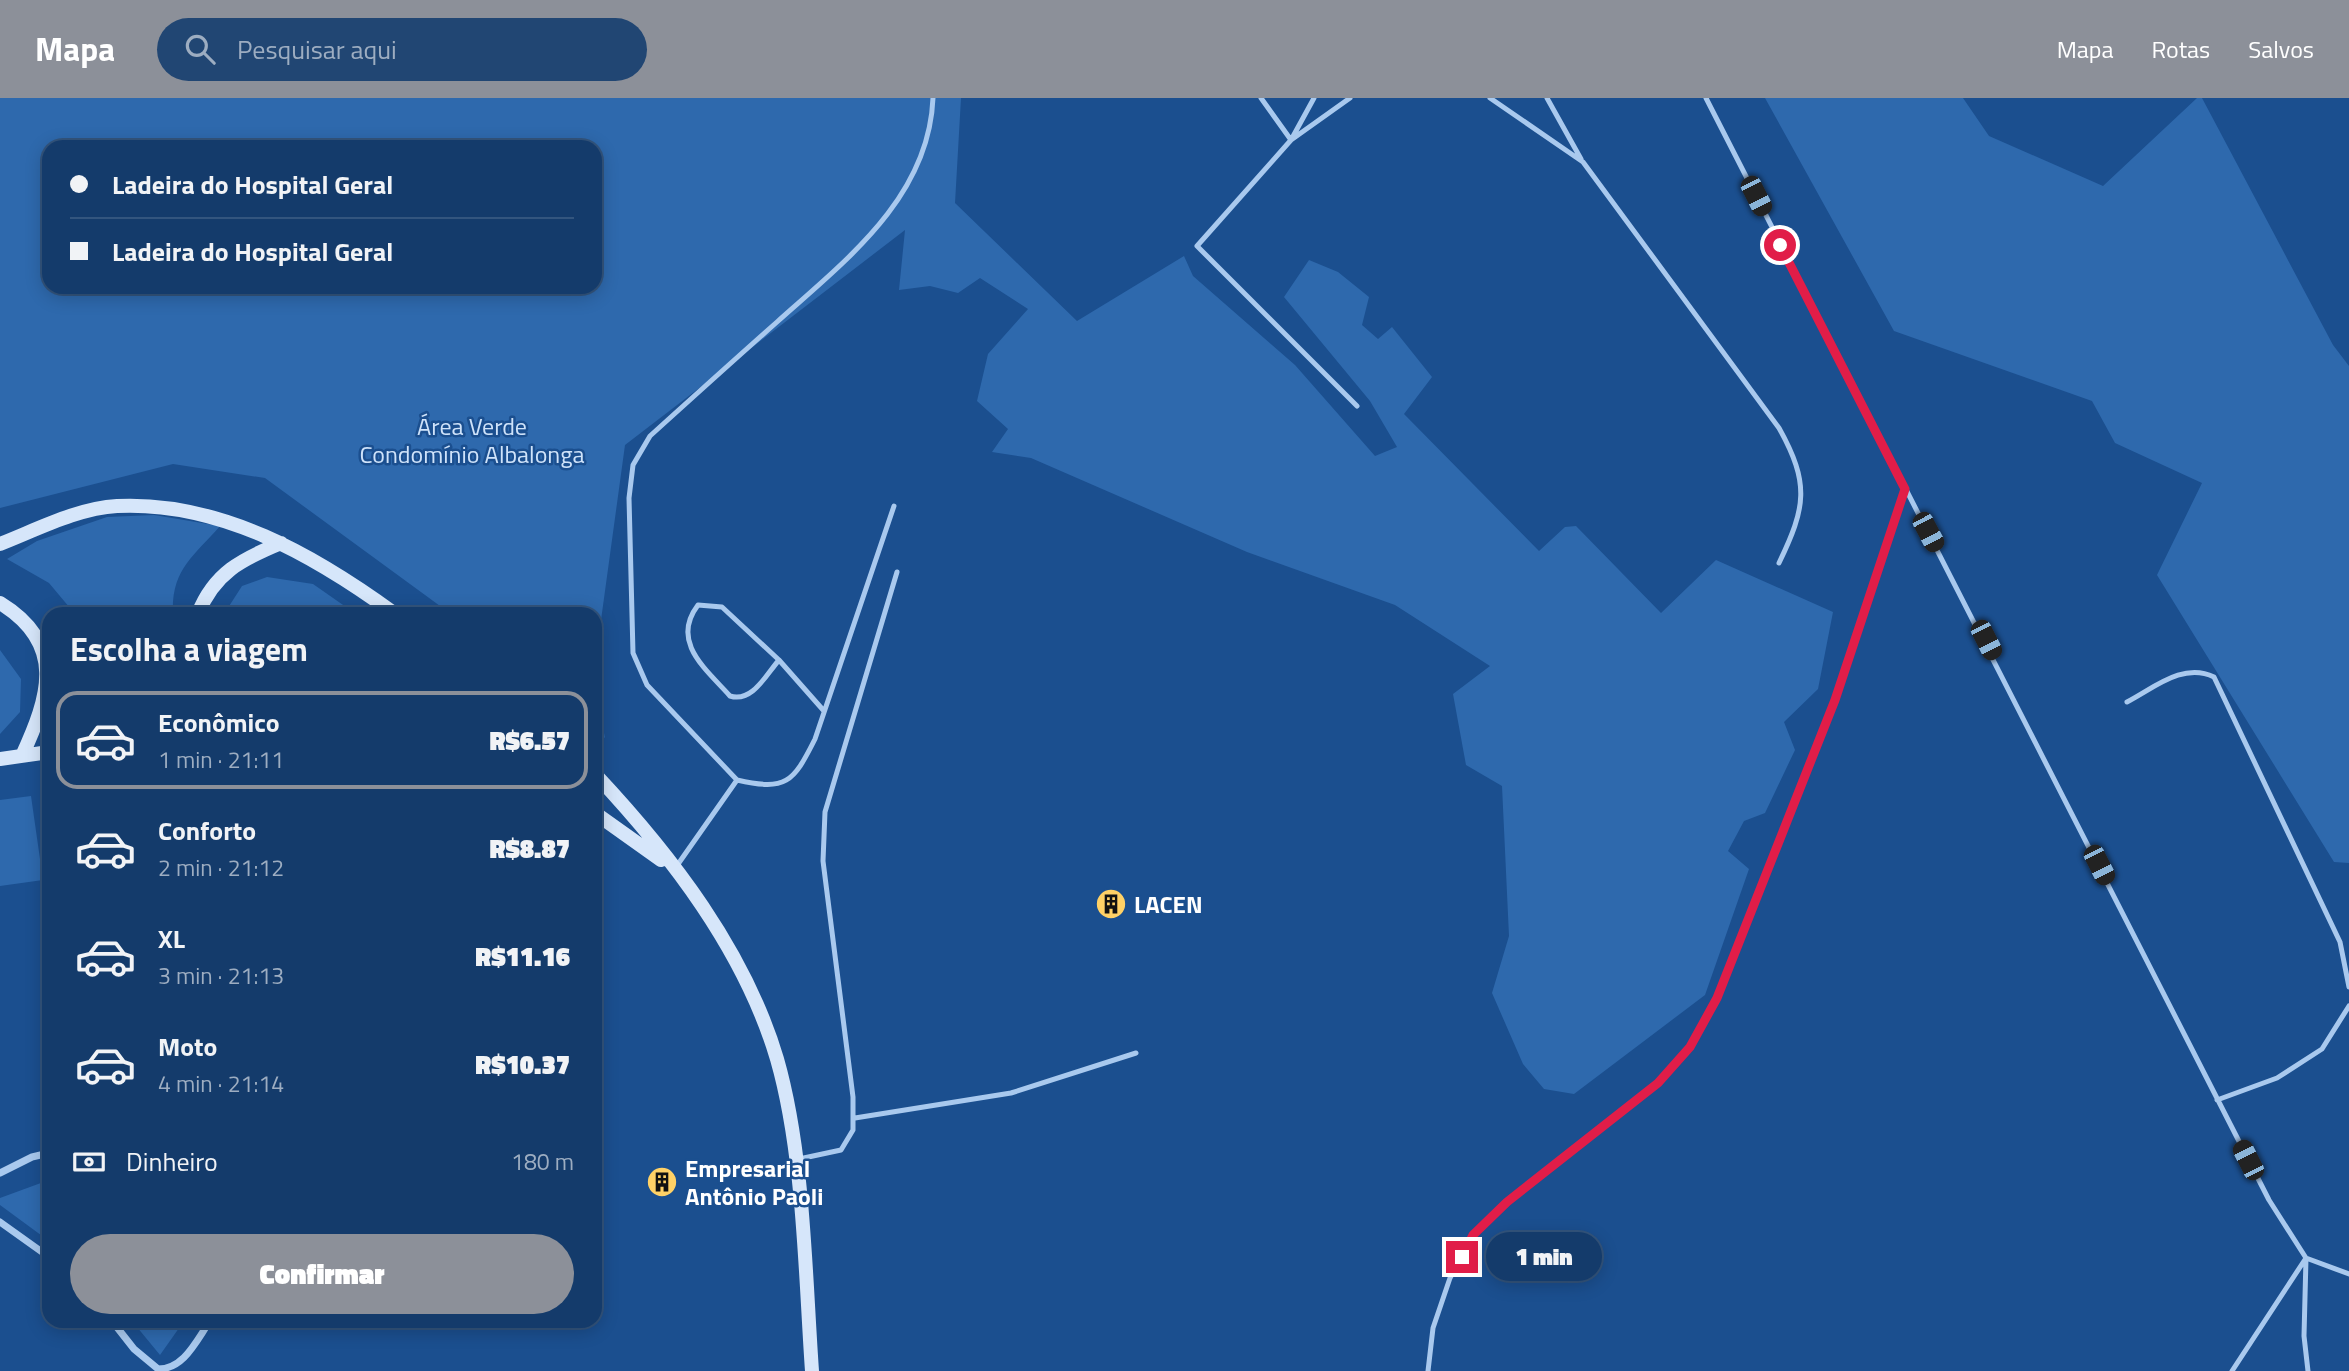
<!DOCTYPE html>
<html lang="pt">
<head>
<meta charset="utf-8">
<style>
	body { margin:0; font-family:"Titillium Web",sans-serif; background:#214673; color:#f1f3f6; height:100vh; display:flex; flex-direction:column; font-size:26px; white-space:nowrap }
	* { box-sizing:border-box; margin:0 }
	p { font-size:23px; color:#9dadc1 }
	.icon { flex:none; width:38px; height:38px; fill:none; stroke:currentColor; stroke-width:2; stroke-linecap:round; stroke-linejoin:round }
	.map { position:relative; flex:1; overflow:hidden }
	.panel { position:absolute; left:42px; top:509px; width:560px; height:721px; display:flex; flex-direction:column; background:#143b6b; border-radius:21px; box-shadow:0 4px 18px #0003,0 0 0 2px #33557e }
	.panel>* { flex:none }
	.top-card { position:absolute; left:42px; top:42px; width:560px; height:154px; border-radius:21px; box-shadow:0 4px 18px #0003,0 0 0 2px #33557e; display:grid; align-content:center; height:154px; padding:0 28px; background:#143b6b }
	.end { position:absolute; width:32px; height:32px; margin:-16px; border:9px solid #e11d48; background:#fff; box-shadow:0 0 0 4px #fff }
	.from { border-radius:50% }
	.bubble { position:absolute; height:49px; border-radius:24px; background:#143b6b; box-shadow:0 4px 18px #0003,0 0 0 2px #33557e; font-size:23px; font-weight:800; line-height:49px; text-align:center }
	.car { position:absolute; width:21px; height:42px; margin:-21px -10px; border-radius:9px; box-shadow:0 0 5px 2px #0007; background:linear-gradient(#222 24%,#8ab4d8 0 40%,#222 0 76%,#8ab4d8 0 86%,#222 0) }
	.top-card b { display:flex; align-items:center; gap:24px; height:66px; font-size:26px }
	.top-card b+b { border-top:2px solid #33557e }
	.top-card i { width:18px; height:18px; background:#f1f3f6 }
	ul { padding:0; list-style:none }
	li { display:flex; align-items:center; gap:21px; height:98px; margin:0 14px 10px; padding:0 14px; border:4px solid transparent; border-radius:21px }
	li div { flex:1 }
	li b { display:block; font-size:26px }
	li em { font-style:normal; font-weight:800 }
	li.current { border-color:#8c9099 }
	li>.icon { width:63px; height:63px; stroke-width:1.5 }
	h2 { padding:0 28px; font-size:32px; line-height:84px }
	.pay { display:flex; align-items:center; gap:18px; height:77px; padding:0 28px; font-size:26px }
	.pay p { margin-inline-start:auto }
	.cta { display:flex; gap:14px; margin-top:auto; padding:14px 28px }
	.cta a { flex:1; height:80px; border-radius:42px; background:#8c9099; color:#fff; font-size:28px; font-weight:800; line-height:80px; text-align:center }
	header { display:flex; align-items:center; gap:42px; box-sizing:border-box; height:98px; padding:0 35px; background:#8c9099; color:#fff }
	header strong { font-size:33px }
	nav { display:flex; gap:38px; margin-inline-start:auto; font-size:24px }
	.search { width:490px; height:63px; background:#214673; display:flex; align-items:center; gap:18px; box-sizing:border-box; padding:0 24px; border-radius:38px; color:#9dadc1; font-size:26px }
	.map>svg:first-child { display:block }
	.green { fill:#2e69ad; fill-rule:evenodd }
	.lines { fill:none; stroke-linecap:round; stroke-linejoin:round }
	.lane { stroke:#a9c9ee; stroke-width:5 }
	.street { stroke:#a9c9ee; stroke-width:7 }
	.secondary { stroke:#d6e6fa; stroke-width:14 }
	.route { stroke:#e11d48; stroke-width:9 }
	.labels { text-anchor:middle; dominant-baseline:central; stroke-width:5; stroke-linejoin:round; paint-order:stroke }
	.park-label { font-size:24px; fill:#cfe3fa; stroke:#1b4f8f }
	.poi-label { font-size:24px; font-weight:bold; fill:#fff; stroke:#1b4f8f; text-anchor:start }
</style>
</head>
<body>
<header>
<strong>Mapa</strong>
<div class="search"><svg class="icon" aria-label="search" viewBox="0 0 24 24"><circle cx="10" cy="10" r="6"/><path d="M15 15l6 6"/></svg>Pesquisar aqui</div>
<nav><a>Mapa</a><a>Rotas</a><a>Salvos</a></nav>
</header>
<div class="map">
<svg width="2349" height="1273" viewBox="0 0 2349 1273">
	<rect width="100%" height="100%" fill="#1b4f8f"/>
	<!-- green -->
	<path class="green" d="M0 0H961L955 105 1077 223 1184 158 1193 178 1295 267 1375 358 1397 349 1370 303 1284 199 1309 162 1338 174 1369 199 1362 227 1378 241 1392 229 1432 279 1404 316 1539 453 1565 429 1576 428 1661 515 1716 462 1833 514 1818 591 1784 624 1795 652 1765 715 1744 723 1728 753 1749 771 1705 897 1574 996 1544 991 1523 966 1492 895 1509 838 1502 688 1466 667 1453 596 1490 568 1395 507 1247 454 1031 360 992 354 1008 331 977 303 988 256 1028 211 980 180 958 195 930 188 899 192 905 132 625 347 595 566V516H451L265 380 173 366 0 410ZM49 49H595V189H49Z
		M1765 0H1963L1989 38 2103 88 2197 0H2202L2333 247 2349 268V765L2334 764 2157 477 2202 385 2115 345 2092 303 1894 233Z
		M154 417 220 428C193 459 171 472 173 516H75L49 485 7 461 37 443 107 419Z
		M267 479 313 486 356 516H224L242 488Z
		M0 552 21 581 20 614 0 636Z
		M595 589 605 640 595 632Z
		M31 698 43 782 0 788V702Z
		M49 1082V1143L0 1107V1100Z
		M132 1223H184L160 1257Z"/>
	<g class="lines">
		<!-- lane -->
		<path class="lane" d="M1261 0 1291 42 1314 0
			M1350 0 1291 42 1197 148 1357 308
			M1490 0 1583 64 1779 330C1810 386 1806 409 1779 465
			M1547 0 1581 61
			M1706 0 2269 1102 2306 1160 2304 1238 2308 1273
			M779 562C766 577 752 605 730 598 706 571 670 544 698 507L722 509 779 562 824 613
			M2127 604C2154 590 2183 564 2214 579L2340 844 2349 889
			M737 682C786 693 793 685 815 641L894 408
			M676 769 737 682 647 587 633 555 629 400 633 367 650 338C692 300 734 262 777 224 845 163 929 100 933 0
			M2217 1002 2277 980 2322 951 2349 908
			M855 1020 1011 995 1136 955
			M799 1061 841 1052 853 1032V999L823 763 825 714 897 474
			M2306 1160 2349 1176
			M1428 1273 1433 1230 1450 1180 1473 1137 1507 1104 1658 985 1690 949 1717 900 1835 602 1904 391
			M2232 1273 2306 1160"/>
		<!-- street -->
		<path class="street" d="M0 1075 32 1059 49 1055
			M0 1124 49 1159
			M112 1223 134 1251 158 1271C184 1271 196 1243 210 1223"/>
		<!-- secondary -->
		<path class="secondary" d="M0 446C36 432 78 410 117 408 220 403 314 457 395 516
			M0 505C67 546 49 599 22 658
			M198 516C214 475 242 461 281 445
			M0 661 49 654
			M595 676C671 757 745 853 777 961 804 1055 805 1174 812 1273
			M595 715 661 762"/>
	</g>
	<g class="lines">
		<!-- route -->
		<path class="route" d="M1462 1159 1473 1137 1507 1104 1658 985 1690 949 1717 900 1835 602 1905 391 1780 147"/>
	</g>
	<!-- icons -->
	<defs>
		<g id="building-disc" transform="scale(1.575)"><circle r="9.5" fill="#ffd166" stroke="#1b4f8f"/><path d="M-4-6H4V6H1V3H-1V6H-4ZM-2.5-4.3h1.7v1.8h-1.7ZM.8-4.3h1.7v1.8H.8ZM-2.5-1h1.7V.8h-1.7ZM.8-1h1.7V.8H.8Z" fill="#111"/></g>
	</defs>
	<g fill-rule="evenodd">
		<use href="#building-disc" x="1111" y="806"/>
		<use href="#building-disc" x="662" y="1084"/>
	</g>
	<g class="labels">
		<!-- park labels -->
		<g class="park-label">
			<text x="472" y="328">Área Verde<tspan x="472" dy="28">Condomínio Albalonga</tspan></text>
		</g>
		<!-- poi labels -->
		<g class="poi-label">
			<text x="1134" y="806">LACEN</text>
			<text x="685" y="1070">Empresarial<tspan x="685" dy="28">Antônio Paoli</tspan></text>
		</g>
	</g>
</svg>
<i class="end from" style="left:1780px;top:147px"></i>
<i class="end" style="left:1462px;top:1159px"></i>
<div class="bubble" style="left:1486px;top:1134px;width:116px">1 min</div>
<i class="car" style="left:1756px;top:98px;rotate:153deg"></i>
<i class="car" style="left:1928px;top:434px;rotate:152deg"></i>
<i class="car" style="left:1986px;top:542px;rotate:153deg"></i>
<i class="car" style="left:2099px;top:767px;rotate:153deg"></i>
<i class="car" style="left:2248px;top:1062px;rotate:333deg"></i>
<div class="top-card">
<b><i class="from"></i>Ladeira do Hospital Geral</b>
<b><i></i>Ladeira do Hospital Geral</b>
</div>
<section class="panel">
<h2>Escolha a viagem</h2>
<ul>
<li class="current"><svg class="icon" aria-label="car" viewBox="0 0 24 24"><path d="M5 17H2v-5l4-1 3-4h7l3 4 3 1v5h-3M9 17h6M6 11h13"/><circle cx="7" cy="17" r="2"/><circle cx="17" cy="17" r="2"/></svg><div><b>Econômico</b><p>1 min · 21:11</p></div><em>R$6.57</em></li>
<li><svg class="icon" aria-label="car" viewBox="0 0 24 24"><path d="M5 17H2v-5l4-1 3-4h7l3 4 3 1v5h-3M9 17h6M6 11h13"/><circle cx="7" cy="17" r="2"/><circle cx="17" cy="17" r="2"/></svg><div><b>Conforto</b><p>2 min · 21:12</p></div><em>R$8.87</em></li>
<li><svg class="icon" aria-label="car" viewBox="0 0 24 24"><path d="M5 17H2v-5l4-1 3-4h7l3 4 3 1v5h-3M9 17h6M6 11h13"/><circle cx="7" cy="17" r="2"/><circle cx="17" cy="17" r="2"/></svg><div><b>XL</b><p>3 min · 21:13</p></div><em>R$11.16</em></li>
<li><svg class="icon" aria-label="car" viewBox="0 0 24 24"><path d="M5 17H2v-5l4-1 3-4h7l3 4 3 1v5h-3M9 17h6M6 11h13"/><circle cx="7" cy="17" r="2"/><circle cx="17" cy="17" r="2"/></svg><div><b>Moto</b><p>4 min · 21:14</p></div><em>R$10.37</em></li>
</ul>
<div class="pay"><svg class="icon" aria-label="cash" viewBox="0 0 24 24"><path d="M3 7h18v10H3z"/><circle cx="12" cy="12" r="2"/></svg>Dinheiro<p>180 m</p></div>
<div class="cta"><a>Confirmar</a></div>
</section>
</div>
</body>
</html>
